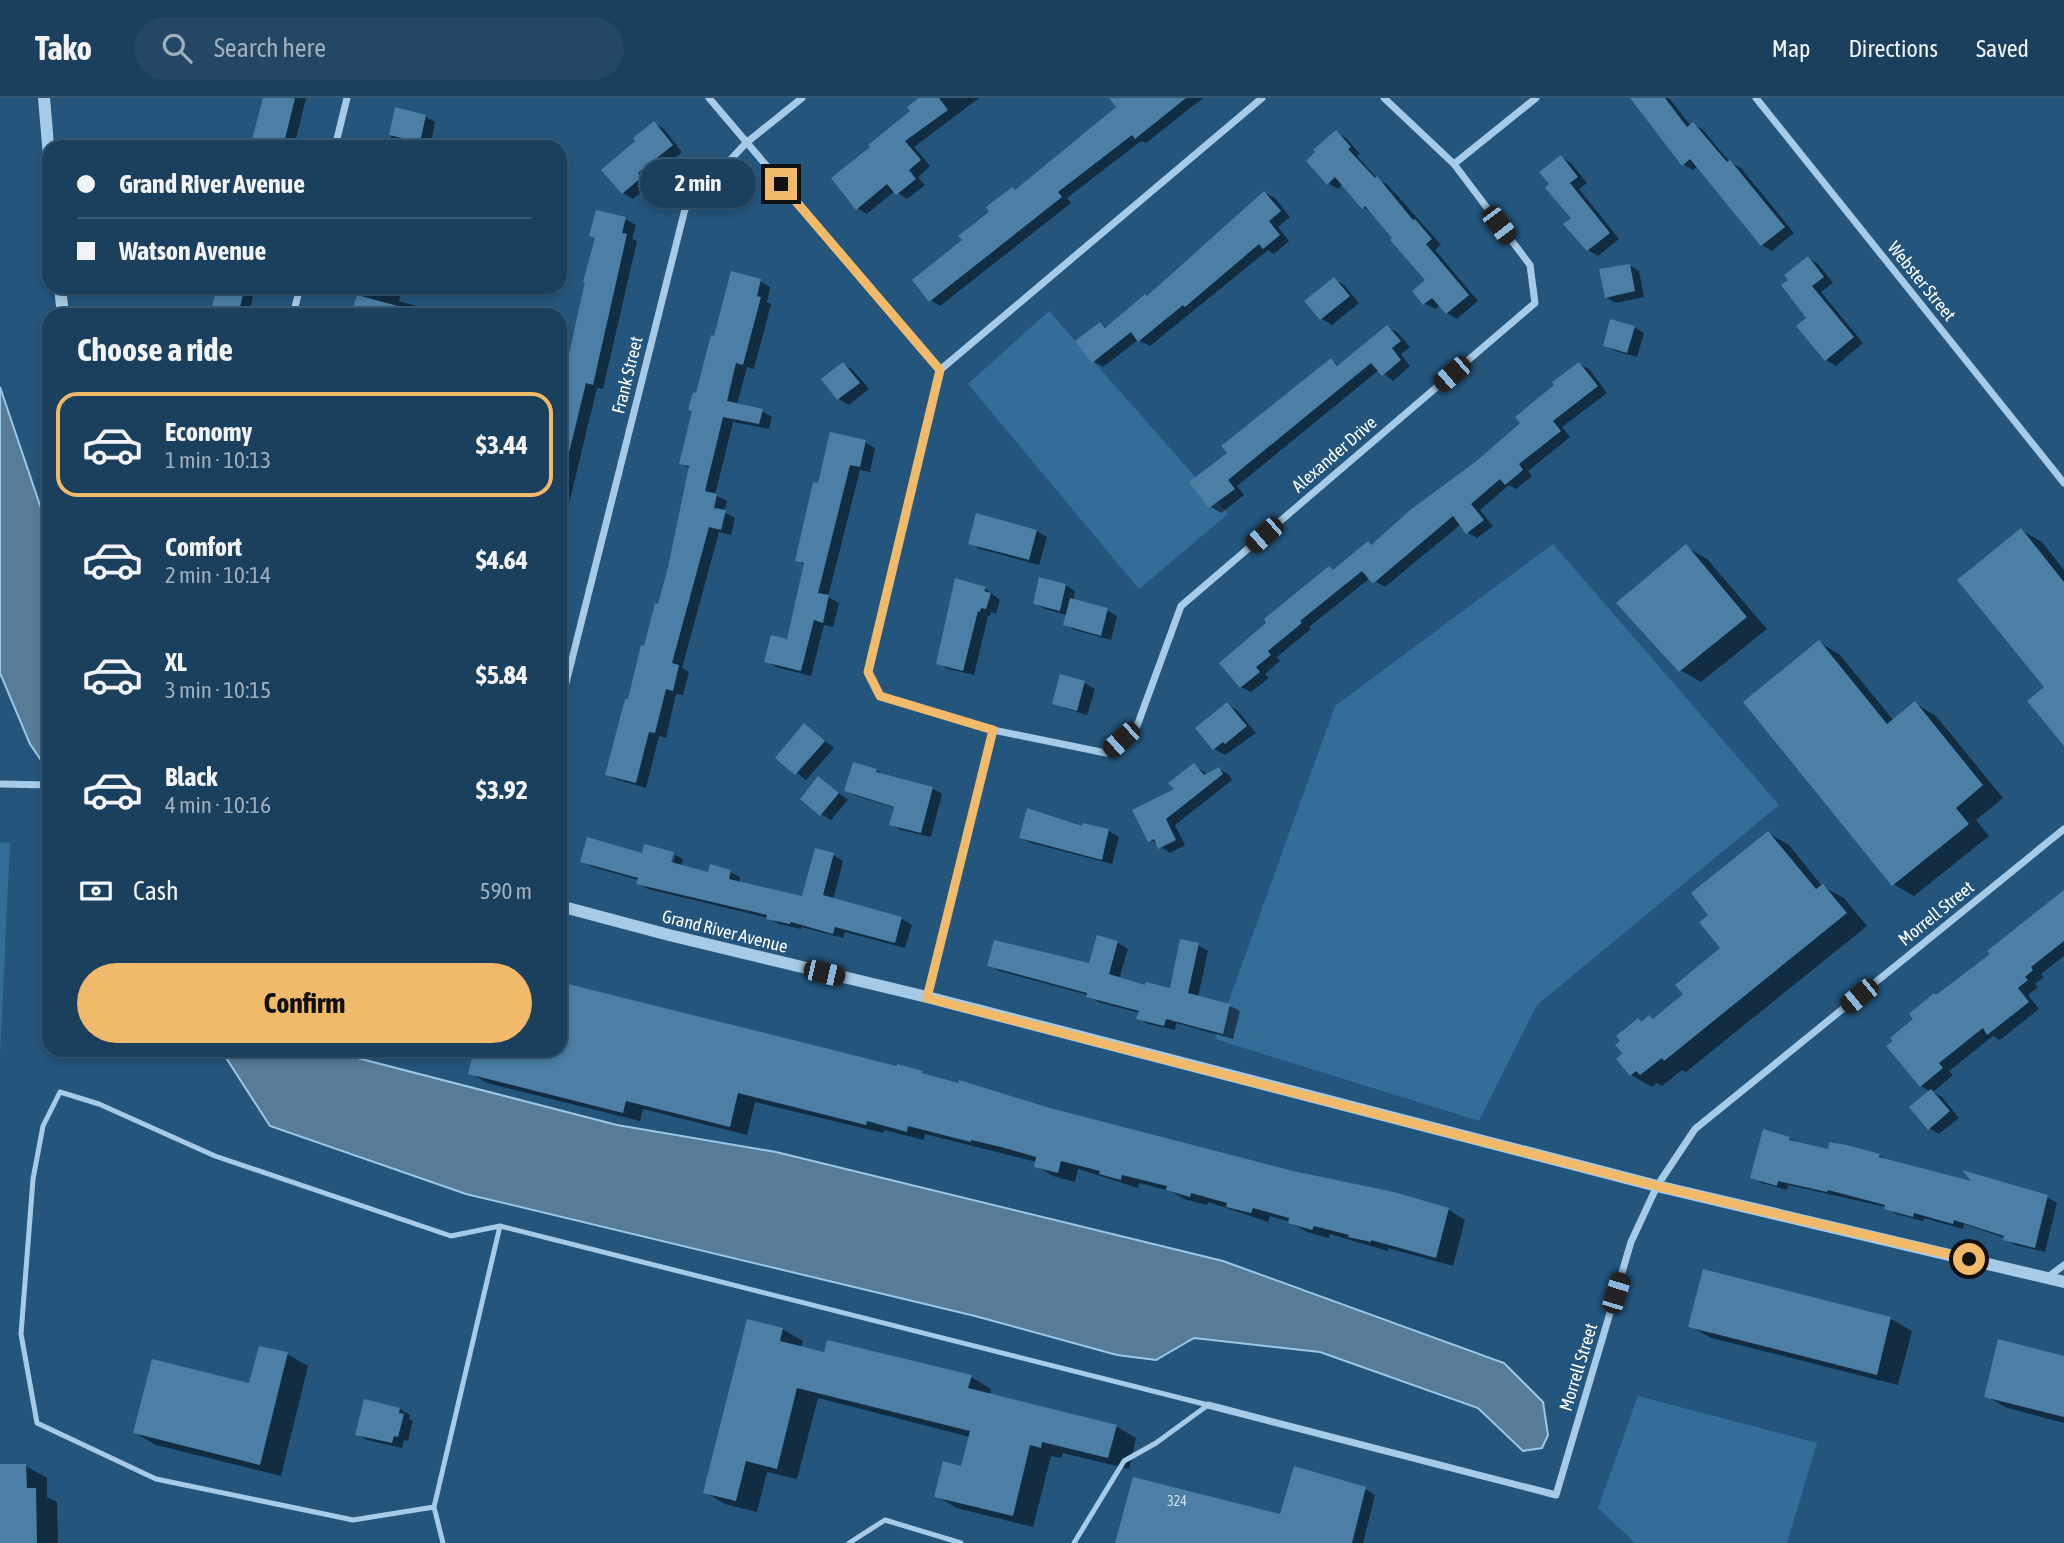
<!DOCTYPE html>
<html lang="en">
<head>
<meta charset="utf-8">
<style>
	body { margin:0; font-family:"Asap Condensed",sans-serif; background:#234764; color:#f1f3f6; height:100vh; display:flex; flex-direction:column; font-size:26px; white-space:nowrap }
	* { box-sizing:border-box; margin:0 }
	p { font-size:23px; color:#9fafbc }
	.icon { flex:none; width:38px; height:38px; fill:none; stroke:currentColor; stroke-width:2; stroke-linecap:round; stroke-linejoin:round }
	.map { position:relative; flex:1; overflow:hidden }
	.side { position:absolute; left:42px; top:210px; width:525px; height:749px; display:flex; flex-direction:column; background:#1a405e; border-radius:21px; box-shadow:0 4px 10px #0003,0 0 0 2px #385973 }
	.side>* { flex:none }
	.banner { position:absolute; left:42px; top:42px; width:525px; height:154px; border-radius:21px; box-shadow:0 4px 10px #0003,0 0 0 2px #385973; display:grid; align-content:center; height:154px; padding:0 35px; background:#1a405e }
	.end { position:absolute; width:32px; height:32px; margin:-16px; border:9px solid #f1b96a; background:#111; box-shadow:0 0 0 4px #111 }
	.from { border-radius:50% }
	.bubble { position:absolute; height:49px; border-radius:24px; background:#1a405e; box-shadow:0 4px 10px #0003,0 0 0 2px #385973; font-size:23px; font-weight:700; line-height:49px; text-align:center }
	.car { position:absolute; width:21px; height:42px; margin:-21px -10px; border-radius:9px; box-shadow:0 0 5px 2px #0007; background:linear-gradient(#222 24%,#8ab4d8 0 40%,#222 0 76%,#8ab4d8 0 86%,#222 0) }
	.banner b { display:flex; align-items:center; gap:24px; height:66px; font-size:26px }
	.banner b+b { border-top:2px solid #385973 }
	.banner i { width:18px; height:18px; background:#f1f3f6 }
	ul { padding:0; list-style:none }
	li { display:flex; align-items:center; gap:21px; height:105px; margin:0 14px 10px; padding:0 21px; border:4px solid transparent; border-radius:21px }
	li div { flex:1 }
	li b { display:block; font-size:26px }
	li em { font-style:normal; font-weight:700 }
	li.selected { border-color:#f1b96a }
	li>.icon { width:63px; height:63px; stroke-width:1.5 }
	h2 { padding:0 35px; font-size:32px; line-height:84px }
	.pay { display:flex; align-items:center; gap:18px; height:77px; padding:0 35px; font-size:26px }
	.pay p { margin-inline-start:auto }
	.primary-button { display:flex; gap:14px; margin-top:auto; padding:14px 35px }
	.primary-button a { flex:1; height:80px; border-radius:42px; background:#f1b96a; color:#111; font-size:28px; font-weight:700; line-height:80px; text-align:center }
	header { display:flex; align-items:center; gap:42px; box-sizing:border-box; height:98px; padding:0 35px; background:#1a405e; border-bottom:2px solid #385973 }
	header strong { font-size:33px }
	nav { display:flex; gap:38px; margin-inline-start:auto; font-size:24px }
	.search { width:490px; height:63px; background:#234764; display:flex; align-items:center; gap:18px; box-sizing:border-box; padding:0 24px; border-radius:38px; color:#9fafbc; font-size:26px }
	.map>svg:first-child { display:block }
	.green { fill:#336e99 }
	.water { fill:#587c98; stroke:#9bc8e7; stroke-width:2 }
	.shadow { fill:#0007 }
	.building { fill:#4b7fa6 }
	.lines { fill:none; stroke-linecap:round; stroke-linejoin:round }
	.service { stroke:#a7cbe6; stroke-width:5 }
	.minor { stroke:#a7cbe6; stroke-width:7 }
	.tertiary { stroke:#a7cbe6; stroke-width:12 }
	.route { stroke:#f1b96a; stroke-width:9 }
	.labels { text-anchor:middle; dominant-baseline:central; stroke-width:5; stroke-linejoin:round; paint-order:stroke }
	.number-label { font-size:14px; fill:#d2dfe9 }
	.street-label { font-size:18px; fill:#fff; stroke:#23557d }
</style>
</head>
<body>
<header>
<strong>Tako</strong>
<div class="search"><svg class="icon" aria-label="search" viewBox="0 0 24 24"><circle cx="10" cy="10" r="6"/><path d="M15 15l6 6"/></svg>Search here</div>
<nav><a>Map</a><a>Directions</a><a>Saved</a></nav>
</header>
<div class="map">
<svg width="2064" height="1445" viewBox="0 0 2064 1445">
	<rect width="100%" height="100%" fill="#23557d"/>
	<!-- green -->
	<path class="green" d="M1049 213 1228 416 1139 491 968 286Z
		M1553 446 1779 707 1537 907 1479 1023 1215 941 1335 608Z
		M0 744 10 745 0 957Z
		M1638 1298 1817 1345 1787 1445H1635L1598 1410Z"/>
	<!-- water -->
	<path class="water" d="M0 289 49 434V674L30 646 0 575Z
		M221 952H334L338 955 617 1027 776 1054 1223 1163 1504 1265 1543 1304 1548 1337 1542 1350 1523 1353 1478 1310 1320 1254 1194 1240 1156 1262 1117 1257 975 1218 466 1096 270 1028Z"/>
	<!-- shadow -->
	<path class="shadow" d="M264 0H306L294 49H252Z
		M922 0H979L914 49 930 68 918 79 925 87 907 101 895 93 867 116 857 110Z
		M1139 0H1203L1146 45 1141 43 1067 100 1071 105 940 208 930 202 964 143 1017 93Z
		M1633 0H1669L1691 28 1693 26 1703 32 1730 64 1741 70 1794 135 1772 153 1762 147 1698 68 1693 72 1683 66Z
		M397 12 425 18 435 24 430 49H389Z
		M654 25 664 31 682 54 647 82 651 86 633 101 623 95 638 43Z
		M1336 34 1346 40 1360 56 1357 58 1380 83 1387 86 1441 147 1435 152 1478 203 1457 221 1447 215 1440 207 1435 211 1424 205 1427 182 1395 140 1374 116 1363 109 1343 86 1338 91 1328 85Z
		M1561 59 1571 65 1587 85 1579 91 1619 141 1598 158 1588 152 1573 121 1551 86Z
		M1265 95 1275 100 1290 119 1278 129 1289 143 1274 156 1268 152 1150 248 1138 242 1103 269 1093 263 1100 226 1108 230 1148 200Z
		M625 121 636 127 632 141 637 143 603 291 597 290 560 443V295H562Z
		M1808 160 1818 166 1833 185 1821 194 1863 245 1836 268 1826 262 1808 220Z
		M1629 167 1639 173 1644 199 1616 205 1606 199Z
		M1334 181 1344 187 1359 205 1332 227 1322 221 1307 203Z
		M760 183 770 189 767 204 771 206 754 271 747 269 737 307 762 313 772 319 769 331 733 324 715 397 727 403 724 414 735 420 731 437 719 434 682 570 689 574 683 597 676 596 666 640 659 638 646 690 618 682 607 677 660 509 690 371 681 365 697 297 716 241Z
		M213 189H255L249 217H212L217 198 212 195Z
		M361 189H402L399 203 450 217H353Z
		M1387 229 1398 235 1410 249 1401 256 1410 268 1393 283 1379 272 1237 388 1244 397 1221 415 1211 409 1192 384 1230 355 1331 262 1340 268Z
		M1634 229 1644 235 1637 259 1615 253 1605 247Z
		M843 266 853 272 869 291 849 307 839 301 823 282Z
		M1579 266 1589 271 1607 295 1562 329 1570 339 1528 373 1532 378 1516 391 1509 387 1480 412 1493 428 1477 440 1467 434 1461 426 1385 489 1370 480 1309 529 1311 531 1277 559 1280 563 1265 576 1269 580 1251 594 1241 589 1330 470 1335 473 1371 447 1480 362 1522 325Z
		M865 344 875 350 870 374 860 372 828 499 839 505 833 529 824 527 811 578 776 569 766 563 788 543 805 467 797 462 819 387Z
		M2021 432 2042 444 2064 472V645L2047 590Z
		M1037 433 1047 439 1039 467 980 451 970 445Z
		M1686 449 1707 461 1767 531 1701 584 1680 572Z
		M560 451 564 453 560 472Z
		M1065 487 1075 493 1073 503 1107 512 1117 518 1111 542 1075 532 1065 527 1067 517 1045 511 1035 506Z
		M985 490 1000 502 996 516 991 514 990 518H988L974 577 948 571 938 565Z
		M1819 544 1840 557 1894 623 1915 605 1936 618 2003 700 1976 722 1989 738 1914 798 1893 786Z
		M1062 578 1085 585 1095 591 1087 617 1064 610 1054 605Z
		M1227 606 1237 612 1256 635 1225 657 1214 651 1198 630Z
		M805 627 834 650 806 682 777 659Z
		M1194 667 1208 677 1219 671 1229 677 1232 682 1175 727 1185 747 1170 755 1148 740Z
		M876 672 886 678 932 690 942 696 931 739 901 732 891 726 895 710 856 698 846 693Z
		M819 680 848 702 831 722 821 716Z
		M1084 727 1109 733 1119 739 1112 766 1031 745 1021 740 1083 730Z
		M1768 735 1789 747 1822 788 1844 800 1867 828 1686 974 1682 972 1662 988 1657 985 1652 989 1631 977 1624 956 1638 922 1643 925 1655 922 1686 897 1723 850 1711 817Z
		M675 757 683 761 681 769 709 777 730 774 740 779 739 785 803 800 833 757 843 763 833 802 902 821 912 827 905 850 845 834 843 840 801 829V831L779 826 768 820 648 791 638 785 639 782 592 769 582 763 671 773Z
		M2064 794V858L2041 876 2044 879 2035 886 2038 889 2028 897 2039 911 2000 942 1993 938 1949 973 1953 977 1933 994 1942 999 1959 1020 1939 1036 1929 1030 1931 994 1921 988 1915 921 1937 899 1992 857Z
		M1098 839 1118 845 1128 851 1119 881 1147 889 1171 892 1198 847 1208 853 1198 899 1230 908 1240 913 1233 941 1176 925 1175 932 1148 926 1138 920 1140 915 1098 904 1088 897 999 873 989 867H1090Z
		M560 886 922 974 931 980 1049 1012 1293 1075 1394 1096 1449 1112 1465 1122 1453 1168 1388 1150V1153L1367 1147 1330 1136 1329 1140 1307 1134 1290 1124 1270 1118 1268 1124 1208 1104 1207 1107 1184 1101 1170 1093 1139 1085 1138 1090 1078 1071 1075 1084 1053 1078 1036 1068 1037 1064 925 1036 924 1042 884 1032 883 1035 755 1004 747 1037 643 1011 640 1023 487 985 470 975 476 952H560Z
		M1789 1040 1800 1046 1829 1053 1879 1057 1889 1063 1976 1086 2047 1099 2057 1105 2045 1154 2015 1147 2005 1140 1964 1126 1963 1131 1924 1120 1923 1123 1896 1116 1886 1109 1788 1087 1787 1092 1762 1085 1752 1079Z
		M1704 1173 1891 1221 1912 1233 1898 1287 1711 1240 1690 1228Z
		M782 1231 803 1243 801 1250 971 1279 991 1291 990 1297 1116 1328 1136 1340 1129 1371 1063 1355 1061 1360 1051 1358 1033 1429 957 1410 936 1398 963 1370 970 1339 818 1300 797 1381 767 1374 757 1414 725 1406 705 1394Z
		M287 1256 308 1268 281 1378 156 1347 135 1335 251 1288Z
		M2064 1260V1325L2007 1310 1986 1298Z
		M365 1303 400 1311 410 1317 409 1321 413 1323 408 1343 404 1342 402 1350 367 1342 357 1336Z
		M0 1368H26L47 1380V1399L57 1404 58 1445H0Z
		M1365 1391 1375 1397 1363 1445H1117L1281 1418Z"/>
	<!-- building -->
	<path class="building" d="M263 0H295L283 49H250Z
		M919 0H939L948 12 905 43 921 62 909 72 916 81 896 97 887 86 856 112 831 80 870 49 868 47 910 13 907 9Z
		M1109 0H1186L1135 41 1132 37 1058 94 1062 99 929 204 912 182 962 142 958 138 989 114 986 109 1012 89 1015 92 1116 9Z
		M1630 0H1665L1687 29 1693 24 1727 64 1730 62 1785 129 1761 148 1690 61 1682 68Z
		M395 9 426 17 420 44 389 37Z
		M654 23 673 47 638 75 642 79 622 96 601 72 635 43 633 40Z
		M1336 32 1351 49 1348 51 1375 80 1377 78 1413 122 1415 121 1432 141 1426 146 1469 197 1446 216 1432 200 1423 207 1412 193 1425 182 1390 142 1392 140 1365 108 1362 111 1335 79 1327 87 1306 63 1315 54 1313 52Z
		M1561 57 1578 79 1570 85 1610 135 1587 153 1563 126 1571 120 1545 90 1549 86 1539 74Z
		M1264 93 1281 113 1269 123 1280 137 1263 151 1259 146 1185 209 1183 207 1138 244 1131 234 1092 265 1075 243 1100 224 1105 230 1145 196 1147 198Z
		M596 112 626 119 622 135 627 136 593 287 586 285 567 363H560V296L585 184H583L595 140 589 138Z
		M1808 158 1824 179 1812 188 1854 239 1825 263 1796 228 1806 220 1781 187 1788 182 1784 177Z
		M1630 166 1635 193 1605 200 1599 171Z
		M731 173 761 181 757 198 761 199 743 267 736 265 727 303 763 311 759 326 723 319 705 393 717 396 714 410 726 412 721 432 709 429 672 565 679 567 673 593 666 591 655 635 649 634 636 685 605 677 625 601H628L641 547 644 548 655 505 658 506 668 469 689 368 679 366 692 313 688 312 693 294 696 295 711 237 714 238Z
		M1334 179 1350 198 1320 222 1304 203Z
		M217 189H245L238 217H210Z
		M357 197 409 211V217H351Z
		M1610 221 1635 228 1627 255 1603 248Z
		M1387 227 1401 243 1392 250 1401 262 1382 278 1371 265 1228 382 1235 391 1209 410 1189 384 1227 355 1221 348 1331 260 1337 268Z
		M843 264 860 285 837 302 821 281Z
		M1579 264 1598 288 1553 323 1561 333 1519 366 1523 372 1505 387 1500 381 1471 406 1484 422 1466 436 1453 418 1375 484 1372 485 1362 473 1300 523 1302 525 1268 553 1271 557 1256 569 1260 574 1240 590 1219 565 1266 525 1264 521 1329 468 1333 472 1368 443 1371 447 1409 413 1479 361 1520 325 1515 319 1554 287 1552 284Z
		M830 334 866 342 860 369 850 367 818 495 829 497 823 525 814 522 801 573 764 564 771 537 787 541 804 465 795 463 813 384 818 385Z
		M976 415 1037 432 1029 462 968 446Z
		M2021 430 2064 484V648L2027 603 2044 589 1957 482Z
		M1686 446 1747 519 1679 574 1616 505Z
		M1039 479 1066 486 1060 513 1033 506Z
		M955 480 986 489 984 493 991 495 986 511 981 510 980 514 978 513 963 573 936 566Z
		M1070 500 1108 510 1101 538 1063 527Z
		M1819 542 1887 626 1915 603 1983 687 1956 710 1969 726 1892 788 1743 604Z
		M1060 576 1085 583 1077 613 1052 606Z
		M1227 604 1247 628 1225 646 1223 644 1213 652 1195 630Z
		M804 625 825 643 795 677 775 660Z
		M853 664 877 671 876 674 933 689 921 735 889 727 894 709 844 693Z
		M1194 665 1204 677 1219 669 1223 676 1166 721 1176 742 1158 751 1154 741 1148 744 1132 712 1174 691 1168 685Z
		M818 678 839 695 820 718 800 701Z
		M1027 710 1082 728V725L1109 731 1102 762 1019 740Z
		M1768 733 1816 791 1823 786 1847 815 1664 963 1662 960 1640 977 1636 973 1630 978 1616 961 1622 955 1615 947 1620 943 1616 938 1638 920 1641 924 1649 917 1653 921 1683 896 1675 887 1720 850 1699 824 1708 817 1691 795Z
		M587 739 642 755 644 746 674 754 671 764 708 774 710 766 731 772 729 781 802 798 815 750 834 755 823 797 902 819 895 845 835 829 833 836 791 824 790 826 766 821 767 817 636 786 638 780 580 764Z
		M2064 792V843L2031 869 2033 872 2025 879 2028 882 2018 890 2029 904 1987 937 1983 930 1939 965 1943 970 1920 989 1886 948 1893 943 1890 940 1913 921 1909 916 1934 895 1936 897 1990 856 1987 853Z
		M1097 837 1118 843 1109 876 1145 887 1146 884 1170 890 1180 841 1199 845 1188 895 1230 906 1223 936 1166 921 1164 928 1136 921 1139 913 1086 899 1087 895 987 868 994 842 1089 865Z
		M560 884 897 968V966L923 973 922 975 958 985 959 982 1050 1010 1293 1073 1394 1094 1449 1110 1436 1160 1371 1142V1144L1348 1139 1349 1137 1314 1128 1312 1132 1288 1125 1289 1120 1253 1110 1251 1115 1226 1109 1227 1105 1191 1095 1190 1099 1166 1092 1167 1088 1122 1077 1121 1082 1099 1076 1100 1073 1061 1063 1058 1075 1034 1069 1036 1059 1001 1049 971 1042V1044L908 1028 907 1034 867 1023 866 1027 738 995 730 1029 626 1003 623 1015 468 976 474 952H560Z
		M1931 991 1950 1013 1928 1032 1909 1009Z
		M1763 1031 1790 1039 1789 1042 1828 1051 1829 1044 1847 1047 1880 1056 1879 1059 1971 1083 1962 1072 2048 1097 2035 1150 2003 1142 2004 1138 1954 1122 1953 1126 1914 1115 1913 1119 1884 1111 1885 1107 1828 1092 1827 1094 1778 1083 1777 1088 1750 1080Z
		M1703 1171 1891 1219 1877 1277 1688 1229Z
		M747 1221 783 1230 780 1243 824 1254 827 1242 972 1277 968 1290 1117 1327 1108 1360 1042 1344 1041 1350 1030 1347 1013 1418 934 1399 943 1363 961 1368 970 1333 797 1290 777 1371 746 1363 736 1403 703 1395Z
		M1998 1241 2064 1258V1319L1984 1299Z
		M259 1248 288 1254 260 1367 133 1335 152 1261 249 1285Z
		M364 1301 400 1310 399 1315 404 1316 398 1339 394 1338 392 1345 355 1337Z
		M0 1366H26L27 1390H36L37 1445H0Z
		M1294 1368 1366 1389 1352 1445H1115L1133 1379 1280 1416Z"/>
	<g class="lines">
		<!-- service -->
		<path class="service" d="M434 1409 353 1422 156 1381 37 1325 21 1236 33 1081 43 1028 60 994 99 1006 215 1058 451 1138 500 1128
			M443 1445 434 1409 500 1128 1208 1307
			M849 1445 885 1422 961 1445
			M1074 1445 1124 1363 1156 1345 1208 1307"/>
		<!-- minor -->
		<path class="minor" d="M709 0 940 272
			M1262 0 940 272 868 574 880 598 993 632 1106 655 1137 628 1181 508 1535 205 1530 167 1454 66 1384 0
			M1756 0 2064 385
			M335 49 347 0
			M1454 66 1536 0
			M293 217 300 189
			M560 609 685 111 746 45 802 0
			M0 686 49 687
			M927 899 993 632
			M2048 1179 2064 1167
			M1208 1307 1556 1397 1631 1144 1657 1088 1695 1031 2064 731"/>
		<!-- tertiary -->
		<path class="tertiary" d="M44 0 49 58
			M60 189 63 217
			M560 808 669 837 927 899 1657 1088 2064 1184"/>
	</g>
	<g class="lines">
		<!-- route -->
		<path class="route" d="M781 86 940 272 868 574 880 598 993 632 927 900 1657 1088 1969 1161"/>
	</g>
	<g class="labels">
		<!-- number labels -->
		<g class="number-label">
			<text x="1177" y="1403">324</text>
		</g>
		<!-- street labels -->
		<g class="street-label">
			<text transform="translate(1922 183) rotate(51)">Webster Street</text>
			<text transform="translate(627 277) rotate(-76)">Frank Street</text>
			<text transform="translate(1334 356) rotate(-41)">Alexander Drive</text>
			<text transform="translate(1936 815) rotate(-39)">Morrell Street</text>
			<text transform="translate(725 833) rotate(14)">Grand River Avenue</text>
			<text transform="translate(1578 1269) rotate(-73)">Morrell Street</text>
		</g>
	</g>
</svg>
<i class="end from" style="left:1969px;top:1161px"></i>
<i class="end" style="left:781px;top:86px"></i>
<div class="bubble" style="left:640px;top:61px;width:116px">2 min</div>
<i class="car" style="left:1499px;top:127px;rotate:143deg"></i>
<i class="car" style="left:1452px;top:276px;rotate:229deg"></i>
<i class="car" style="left:1264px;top:437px;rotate:229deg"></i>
<i class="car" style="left:1121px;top:642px;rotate:228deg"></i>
<i class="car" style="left:824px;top:875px;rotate:103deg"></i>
<i class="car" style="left:1859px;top:898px;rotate:231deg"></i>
<i class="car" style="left:1616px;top:1195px;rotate:17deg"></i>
<div class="banner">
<b><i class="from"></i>Grand River Avenue</b>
<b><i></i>Watson Avenue</b>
</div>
<section class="side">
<h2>Choose a ride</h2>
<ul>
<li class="selected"><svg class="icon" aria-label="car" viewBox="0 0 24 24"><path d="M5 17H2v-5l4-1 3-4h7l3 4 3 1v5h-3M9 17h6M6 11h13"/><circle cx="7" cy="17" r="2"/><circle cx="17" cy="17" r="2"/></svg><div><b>Economy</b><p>1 min · 10:13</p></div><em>$3.44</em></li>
<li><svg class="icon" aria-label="car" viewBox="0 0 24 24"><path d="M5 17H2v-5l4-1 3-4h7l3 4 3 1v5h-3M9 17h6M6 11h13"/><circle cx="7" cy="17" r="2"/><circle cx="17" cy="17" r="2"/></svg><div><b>Comfort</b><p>2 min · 10:14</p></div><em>$4.64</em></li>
<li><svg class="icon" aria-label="car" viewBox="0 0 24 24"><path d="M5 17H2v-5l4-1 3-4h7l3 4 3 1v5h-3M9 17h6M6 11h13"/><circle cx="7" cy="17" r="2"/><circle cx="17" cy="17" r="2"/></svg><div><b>XL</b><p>3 min · 10:15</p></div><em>$5.84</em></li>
<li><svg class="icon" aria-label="car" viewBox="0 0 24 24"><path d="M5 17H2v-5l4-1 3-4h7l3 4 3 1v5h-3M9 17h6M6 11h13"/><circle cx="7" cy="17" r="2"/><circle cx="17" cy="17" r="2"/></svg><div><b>Black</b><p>4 min · 10:16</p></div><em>$3.92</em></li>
</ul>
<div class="pay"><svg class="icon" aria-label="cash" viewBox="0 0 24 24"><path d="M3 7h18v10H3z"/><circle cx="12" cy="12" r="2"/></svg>Cash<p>590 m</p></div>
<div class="primary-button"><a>Confirm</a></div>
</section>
</div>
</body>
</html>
